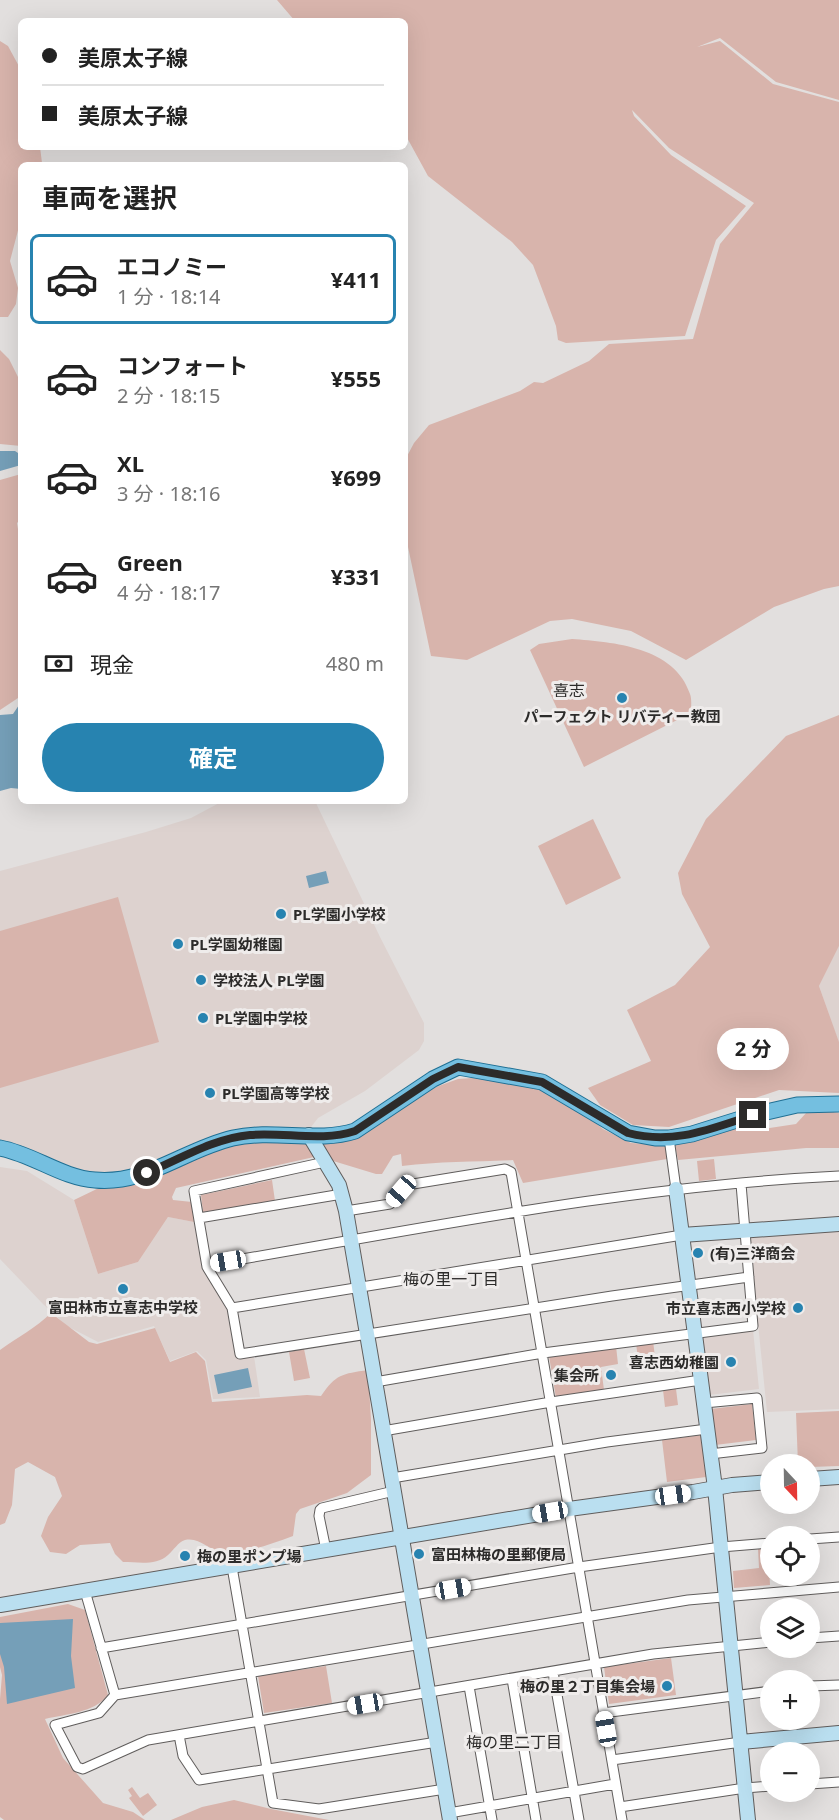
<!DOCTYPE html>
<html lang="ja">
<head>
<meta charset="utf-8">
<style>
	body { margin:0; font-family:"Noto Sans","Noto Sans JP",sans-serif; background:#f2f2f2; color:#222; height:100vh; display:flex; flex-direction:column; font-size:22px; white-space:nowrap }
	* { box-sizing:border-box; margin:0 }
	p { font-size:20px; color:#767676 }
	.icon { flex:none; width:33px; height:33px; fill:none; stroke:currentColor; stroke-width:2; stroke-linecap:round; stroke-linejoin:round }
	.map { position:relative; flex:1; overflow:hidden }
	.side { position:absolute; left:18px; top:162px; width:390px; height:642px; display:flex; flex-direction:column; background:#fff; border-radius:9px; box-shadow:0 6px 24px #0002 }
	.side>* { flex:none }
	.hud { position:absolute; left:18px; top:18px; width:390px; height:132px; border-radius:9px; box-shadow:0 6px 24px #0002; display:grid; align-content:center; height:132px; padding:0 24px; background:#fff }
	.needle { width:39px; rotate:158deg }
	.controls { position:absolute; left:760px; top:1454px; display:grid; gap:12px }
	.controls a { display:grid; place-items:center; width:60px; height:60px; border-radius:50%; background:#fff; box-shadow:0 6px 24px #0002; font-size:30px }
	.end { position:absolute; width:27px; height:27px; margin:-14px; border:8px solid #2c2b2a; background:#fff; box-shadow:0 0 0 3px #fff }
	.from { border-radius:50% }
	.bubble { position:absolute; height:42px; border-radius:21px; background:#fff; box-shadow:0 6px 24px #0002; font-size:20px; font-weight:700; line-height:42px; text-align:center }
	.car { position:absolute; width:18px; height:36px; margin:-18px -9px; border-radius:8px; box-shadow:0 0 4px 2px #0007; background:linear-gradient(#fff 24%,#345 0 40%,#fff 0 76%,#345 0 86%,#fff 0) }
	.hud b { display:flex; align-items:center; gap:21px; height:57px; font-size:22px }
	.hud b+b { border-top:2px solid #e0e0e0 }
	.hud i { width:15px; height:15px; background:#222 }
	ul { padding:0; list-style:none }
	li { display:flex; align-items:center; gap:18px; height:90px; margin:0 12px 9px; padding:0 12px; border:3px solid transparent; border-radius:9px }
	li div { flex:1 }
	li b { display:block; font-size:22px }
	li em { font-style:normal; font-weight:700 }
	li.active { border-color:#2783b0 }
	li>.icon { width:54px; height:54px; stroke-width:1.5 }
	h2 { padding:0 24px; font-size:27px; line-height:72px }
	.pay { display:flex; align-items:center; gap:15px; height:66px; padding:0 24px; font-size:22px }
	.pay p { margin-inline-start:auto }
	.cta { display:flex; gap:12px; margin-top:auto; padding:12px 24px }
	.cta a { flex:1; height:69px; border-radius:36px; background:#2783b0; color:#fff; font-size:24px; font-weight:700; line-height:69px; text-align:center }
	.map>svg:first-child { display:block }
	.built { fill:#ddd2cf }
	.green { fill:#d8b4ac }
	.water { fill:#759fb8 }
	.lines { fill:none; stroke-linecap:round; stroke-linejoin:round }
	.street-casing { stroke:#605d5c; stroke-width:11 }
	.secondary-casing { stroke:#605d5c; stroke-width:16 }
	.primary-casing { stroke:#1f6f93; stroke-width:17 }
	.street { stroke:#fff; stroke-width:9 }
	.secondary { stroke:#badff0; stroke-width:14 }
	.primary { stroke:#74bfe0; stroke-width:15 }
	.route { stroke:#2c2b2a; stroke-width:8 }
	.poi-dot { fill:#2783b0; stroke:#efeceb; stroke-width:2 }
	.labels { text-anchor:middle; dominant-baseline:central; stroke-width:6; stroke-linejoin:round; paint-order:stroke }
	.poi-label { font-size:15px; font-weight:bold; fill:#2c2b2a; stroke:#efeceb; text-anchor:start }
	.neighbourhood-label { font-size:16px; fill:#2c2b2a; stroke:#efeceb }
</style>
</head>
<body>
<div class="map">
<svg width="839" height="1820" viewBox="0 0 839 1820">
	<rect width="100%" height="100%" fill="#e2dfde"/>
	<!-- built -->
	<path class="built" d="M223 801H315L380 937 424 1023V1041L419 1050 365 1091 318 1118 308 1131 275 1126 227 1131 147 1167 109 1174 81 1171 16 1144 0 1141V871L146 832 191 818Z
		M839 946V1043L819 986Z
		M0 1167 27 1171 74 1200 98 1274 138 1262 168 1217 194 1222 202 1265 229 1308 238 1358 254 1356 260 1397 213 1399 206 1360 197 1351 170 1361 154 1326 98 1342 67 1326 43 1304 0 1259Z
		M839 1229V1409L767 1412 749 1235Z
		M753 1330 759 1389 709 1395 702 1336Z"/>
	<!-- green -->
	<path class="green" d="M277 0H839V100L776 82 720 38 697 47 720 41 773 84 839 102V586L824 589 774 607 686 660 631 631 572 619 550 621 467 660 431 656 408 547 405 543V460L414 443 429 425 520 391 534 382 543 383 589 361 609 344 693 339 720 244 754 203 669 148 632 110 634 116 671 155 746 206 716 240 685 336 566 343 558 340 556 326 533 265 512 242 428 176 405 134V21H295Z
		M0 41 8 46 21 70V147H40L42 163 21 165V219L10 261 18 288 16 304 8 317H0Z
		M0 350 9 359 21 383V446L0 444Z
		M21 474V519L17 523 21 547V696L0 710V480Z
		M572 639C613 642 675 647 690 694 692 699 691 707 691 713L584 767 530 650 539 644Z
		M839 715V946L819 986 839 1042V1093L779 1090 669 1127 633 1125 600 1105 588 1088 651 1061 627 1010 675 985 710 947 682 894 678 873 706 819 786 736Z
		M593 819 621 878 566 905 538 846Z
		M118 897 159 1042 0 1088V931Z
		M487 1077 521 1081 573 1105 603 1129 631 1143 662 1145 669 1148 667 1159 523 1183 513 1160C476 1162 439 1161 402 1166L401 1154 393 1156 382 1174H376L330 1160 320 1142 413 1100 436 1087 458 1079Z
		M821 1110 839 1113V1148H806L678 1160 675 1145 738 1128 750 1126 763 1129 796 1124 807 1112Z
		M304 1139 314 1157 176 1188 172 1197 173 1200 192 1202 194 1222 168 1217 138 1262 98 1274 74 1200 103 1186 236 1141Z
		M714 1159 716 1179 699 1181 697 1161Z
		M272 1180 275 1201 203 1212 201 1195Z
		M51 1313 89 1342 97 1344 155 1328 170 1362 196 1352 205 1361 212 1402 307 1395 321 1396C336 1374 342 1374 368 1370L371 1420V1475L347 1493 300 1509 296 1514 293 1536C268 1545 247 1554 220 1551 208 1550 200 1537 185 1540 178 1542 174 1550 168 1555 156 1566 138 1562 123 1562L115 1554 110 1543 80 1545 66 1554 50 1552 41 1536 48 1517 62 1496 55 1477 28 1462 15 1469 12 1505 5 1523 0 1525V1350C18 1337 36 1328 51 1313Z
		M653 1341 655 1357 638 1359 636 1343Z
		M616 1346 618 1364 601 1367 604 1390 556 1398 549 1356Z
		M304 1349 310 1378 294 1381 289 1352Z
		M676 1389 678 1405 665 1407 663 1390Z
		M752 1404 756 1440 715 1445 711 1409Z
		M839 1411V1466L810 1467V1464H798L796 1413Z
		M701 1435 706 1477 667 1482 662 1440Z
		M771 1547V1566L769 1567 770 1585 734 1588 733 1571 759 1568 758 1548Z
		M68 1604 85 1610 108 1695C94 1713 66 1714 45 1719L63 1758 103 1803 133 1812 145 1820H4L0 1817V1699L2 1675 0 1667V1617Z
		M671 1658 676 1695 609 1704 604 1667Z
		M326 1666 332 1703 264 1713 258 1676Z
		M132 1787 140 1798 148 1793 157 1805 143 1816 129 1798 132 1796 128 1790Z
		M234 1800 271 1809 329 1820H171L202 1807Z"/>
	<!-- water -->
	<path class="water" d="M0 451H15L21 455V465L0 471Z
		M21 702V789L11 788 0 791V715L13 714Z
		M326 871 329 883 309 888 306 876Z
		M248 1368 252 1387 218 1394 214 1375Z
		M73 1619 71 1656 75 1688 7 1704 4 1667 0 1654V1623Z"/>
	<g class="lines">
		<!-- street casing -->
		<g class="street-casing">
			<path id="street" d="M669 1138 676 1189
				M325 1162 194 1191 207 1267 232 1308 240 1354 612 1296 749 1277
				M346 1211 390 1204 401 1191 413 1184 505 1169 511 1172 622 1820
				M199 1218 342 1194
				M207 1265C416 1230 626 1186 839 1176
				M232 1308 682 1235
				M375 1382 543 1353 753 1326 741 1184
				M704 1403 757 1398 762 1448 710 1454
				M383 1431 551 1402 701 1380
				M392 1478 607 1442 707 1429
				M810 1539 839 1537
				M326 1550 319 1516 320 1510 322 1508 394 1491
				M232 1567 273 1803 319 1809 445 1789
				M85 1591 115 1695
				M810 1638 839 1636
				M771 1642 653 1654 148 1740 83 1769 77 1767 55 1725 99 1713 115 1695 688 1600 839 1587
				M101 1648 579 1567 721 1547 771 1543
				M553 1672 579 1820
				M512 1679 536 1820
				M469 1686 492 1820
				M810 1686 839 1685
				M603 1713 771 1691
				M179 1735 183 1756 199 1780 437 1742
				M612 1760 741 1742
				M810 1784 839 1782
				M620 1807 745 1788 771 1786
				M449 1813 615 1784"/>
		</g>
		<!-- secondary casing -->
		<g class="secondary-casing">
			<path id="secondary" d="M309 1135 339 1185 346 1211 450 1820
				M676 1189 715 1488 748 1820
				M682 1235 839 1224
				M810 1479 839 1477
				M0 1605 569 1509 693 1492 732 1485 771 1482
				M741 1742 839 1733"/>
		</g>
		<!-- primary casing -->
		<g class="primary-casing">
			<path id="primary" d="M0 1148C33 1154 62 1178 95 1180 146 1185 185 1149 233 1138 274 1129 318 1143 355 1131L433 1079 458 1067 542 1082 628 1133 655 1138H669L692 1134 753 1115 797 1105 839 1104"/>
		</g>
		<!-- street -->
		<use href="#street" class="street"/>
		<!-- secondary -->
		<use href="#secondary" class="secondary"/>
		<!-- primary -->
		<use href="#primary" class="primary"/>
	</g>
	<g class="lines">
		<!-- route -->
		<path class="route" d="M147 1173C180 1159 215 1138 250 1135 285 1132 322 1142 355 1131L433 1079 458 1067 542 1082 628 1133C674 1145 710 1129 753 1115"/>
	</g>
	<!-- markers -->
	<g class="poi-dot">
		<circle cx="622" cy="698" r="6"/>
		<circle cx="281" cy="914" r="6"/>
		<circle cx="178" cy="944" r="6"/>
		<circle cx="201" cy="980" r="6"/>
		<circle cx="203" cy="1018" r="6"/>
		<circle cx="210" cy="1093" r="6"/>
		<circle cx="698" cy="1253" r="6"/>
		<circle cx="123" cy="1289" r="6"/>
		<circle cx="798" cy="1308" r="6"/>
		<circle cx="731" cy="1362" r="6"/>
		<circle cx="611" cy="1375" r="6"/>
		<circle cx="419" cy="1554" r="6"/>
		<circle cx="185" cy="1556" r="6"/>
		<circle cx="667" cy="1686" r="6"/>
	</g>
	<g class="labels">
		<!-- poi labels -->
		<g class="poi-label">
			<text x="622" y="716" text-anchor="middle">パーフェクト リバティー教団</text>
			<text x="293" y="914">PL学園小学校</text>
			<text x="190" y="944">PL学園幼稚園</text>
			<text x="213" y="980">学校法人 PL学園</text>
			<text x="215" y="1018">PL学園中学校</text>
			<text x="222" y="1093">PL学園高等学校</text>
			<text x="710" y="1253">(有)三洋商会</text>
			<text x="123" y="1307" text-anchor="middle">富田林市立喜志中学校</text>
			<text x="786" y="1308" text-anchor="end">市立喜志西小学校</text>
			<text x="719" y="1362" text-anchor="end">喜志西幼稚園</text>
			<text x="599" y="1375" text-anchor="end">集会所</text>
			<text x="431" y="1554">富田林梅の里郵便局</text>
			<text x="197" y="1556">梅の里ポンプ場</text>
			<text x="655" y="1686" text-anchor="end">梅の里２丁目集会場</text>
		</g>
		<!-- neighbourhood labels -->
		<g class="neighbourhood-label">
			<text x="569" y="690">喜志</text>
			<text x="451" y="1279">梅の里一丁目</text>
			<text x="514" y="1742">梅の里二丁目</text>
		</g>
	</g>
</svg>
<div class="controls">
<a><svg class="needle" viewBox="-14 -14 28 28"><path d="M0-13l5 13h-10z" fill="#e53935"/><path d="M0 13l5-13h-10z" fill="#767676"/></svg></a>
<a><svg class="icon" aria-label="locate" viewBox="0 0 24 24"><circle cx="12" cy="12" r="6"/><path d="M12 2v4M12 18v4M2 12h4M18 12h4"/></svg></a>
<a><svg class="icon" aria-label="layers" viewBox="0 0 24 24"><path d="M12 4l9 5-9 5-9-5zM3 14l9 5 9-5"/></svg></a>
<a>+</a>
<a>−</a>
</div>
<i class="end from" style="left:147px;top:1173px"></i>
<i class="end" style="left:753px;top:1115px"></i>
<div class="bubble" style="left:717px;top:1028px;width:72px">2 分</div>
<i class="car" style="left:401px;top:1191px;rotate:221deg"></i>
<i class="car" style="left:228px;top:1261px;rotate:260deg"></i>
<i class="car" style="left:673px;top:1495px;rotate:82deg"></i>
<i class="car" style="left:550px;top:1512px;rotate:260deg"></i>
<i class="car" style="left:453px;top:1589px;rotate:80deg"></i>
<i class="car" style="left:365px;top:1704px;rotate:260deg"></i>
<i class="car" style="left:606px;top:1729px;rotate:350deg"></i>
<div class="hud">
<b><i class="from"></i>美原太子線</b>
<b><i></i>美原太子線</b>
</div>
<section class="side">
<h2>車両を選択</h2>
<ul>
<li class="active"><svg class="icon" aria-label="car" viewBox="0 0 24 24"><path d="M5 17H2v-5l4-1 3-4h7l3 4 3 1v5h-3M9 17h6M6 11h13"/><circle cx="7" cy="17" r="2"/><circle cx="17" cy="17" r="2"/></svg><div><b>エコノミー</b><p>1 分 · 18:14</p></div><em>¥411</em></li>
<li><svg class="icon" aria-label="car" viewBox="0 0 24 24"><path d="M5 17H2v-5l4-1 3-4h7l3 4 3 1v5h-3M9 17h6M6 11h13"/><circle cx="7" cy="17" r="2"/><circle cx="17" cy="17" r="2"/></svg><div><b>コンフォート</b><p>2 分 · 18:15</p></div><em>¥555</em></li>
<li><svg class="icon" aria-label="car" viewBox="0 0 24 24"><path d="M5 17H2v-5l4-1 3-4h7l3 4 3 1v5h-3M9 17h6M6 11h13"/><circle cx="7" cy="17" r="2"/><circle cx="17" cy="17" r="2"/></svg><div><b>XL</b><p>3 分 · 18:16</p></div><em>¥699</em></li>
<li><svg class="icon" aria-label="car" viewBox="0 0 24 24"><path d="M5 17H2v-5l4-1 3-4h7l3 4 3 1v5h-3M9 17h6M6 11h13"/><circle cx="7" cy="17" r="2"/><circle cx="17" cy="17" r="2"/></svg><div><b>Green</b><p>4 分 · 18:17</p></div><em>¥331</em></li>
</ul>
<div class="pay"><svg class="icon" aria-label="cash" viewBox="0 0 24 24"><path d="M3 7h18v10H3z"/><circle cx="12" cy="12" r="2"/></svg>現金<p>480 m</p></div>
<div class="cta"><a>確定</a></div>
</section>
</div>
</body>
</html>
